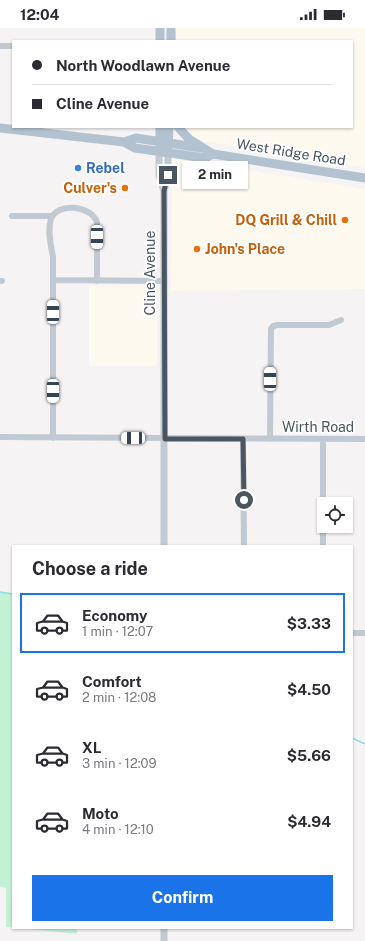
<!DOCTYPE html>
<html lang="en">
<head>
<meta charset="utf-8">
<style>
	body { margin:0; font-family:"Public Sans",sans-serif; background:#f7f7f7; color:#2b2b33; height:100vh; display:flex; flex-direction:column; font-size:15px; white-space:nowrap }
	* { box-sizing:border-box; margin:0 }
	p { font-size:13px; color:#7c7c81 }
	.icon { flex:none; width:22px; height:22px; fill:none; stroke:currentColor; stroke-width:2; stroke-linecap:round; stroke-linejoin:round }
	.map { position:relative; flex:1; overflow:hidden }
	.panel { position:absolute; left:12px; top:517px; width:341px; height:384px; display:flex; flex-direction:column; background:#fff; border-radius:0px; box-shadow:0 1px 3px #0004 }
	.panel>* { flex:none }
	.guide { position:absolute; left:12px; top:12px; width:341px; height:88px; border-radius:0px; box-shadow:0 1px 3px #0004; display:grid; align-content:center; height:88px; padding:0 20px; background:#fff }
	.buttons { position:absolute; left:317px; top:469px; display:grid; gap:8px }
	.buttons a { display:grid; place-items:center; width:36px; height:36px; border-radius:0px; background:#fff; box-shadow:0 1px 3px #0004; font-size:20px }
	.end { position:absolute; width:18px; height:18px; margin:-9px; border:5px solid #4a5661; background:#fff; box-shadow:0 0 0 2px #fff }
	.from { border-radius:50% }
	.bubble { position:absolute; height:28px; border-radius:0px; background:#fff; box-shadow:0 1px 3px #0004; font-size:13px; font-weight:700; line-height:28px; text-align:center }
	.car { position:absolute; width:12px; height:24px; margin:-12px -6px; border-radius:5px; box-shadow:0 0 3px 1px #0007; background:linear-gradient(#fff 24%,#345 0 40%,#fff 0 76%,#345 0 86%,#fff 0) }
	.guide b { display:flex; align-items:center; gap:14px; height:38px; font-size:15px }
	.guide b+b { border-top:1px solid #e1e1e2 }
	.guide i { width:10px; height:10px; background:#2b2b33 }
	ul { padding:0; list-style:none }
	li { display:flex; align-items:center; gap:12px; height:60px; margin:0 8px 6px; padding:0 12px; border:2px solid transparent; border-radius:0px }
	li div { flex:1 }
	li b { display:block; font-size:15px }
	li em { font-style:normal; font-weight:700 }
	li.current { border-color:#1a73e8 }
	li>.icon { width:36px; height:36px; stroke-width:1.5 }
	h2 { padding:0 20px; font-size:18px; line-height:48px }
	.cta { display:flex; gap:8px; margin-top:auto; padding:8px 20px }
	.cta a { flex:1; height:46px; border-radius:0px; background:#1a73e8; color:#fff; font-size:16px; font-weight:700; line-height:46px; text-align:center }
	.status { display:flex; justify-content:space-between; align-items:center; height:28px; padding:0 20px; background:#fff; direction:ltr }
	.status svg { height:11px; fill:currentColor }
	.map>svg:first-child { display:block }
	.commercial { fill:#fdf9ef }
	.green { fill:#c3f1d5 }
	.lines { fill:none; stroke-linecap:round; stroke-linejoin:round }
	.stream { stroke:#90daee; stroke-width:1.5 }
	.minor { stroke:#c1cad2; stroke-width:6 }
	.tertiary { stroke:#c1cad2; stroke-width:7 }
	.primary { stroke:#b3c2d1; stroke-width:9 }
	.route { stroke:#4a5661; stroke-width:5 }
	.shop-dot { fill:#3f7fe0; stroke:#fff; stroke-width:1.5 }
	.food-dot { fill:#e8710a; stroke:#fff; stroke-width:1.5 }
	.labels { text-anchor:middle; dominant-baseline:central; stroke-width:4; stroke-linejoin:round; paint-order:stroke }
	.street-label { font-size:14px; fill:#4a5661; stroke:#fff }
	.shop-label { font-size:14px; font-weight:bold; fill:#366cbe; stroke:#fff; text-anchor:start }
	.food-label { font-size:14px; font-weight:bold; fill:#c56008; stroke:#fff; text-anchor:end }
</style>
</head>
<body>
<div class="status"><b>12:04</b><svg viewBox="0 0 49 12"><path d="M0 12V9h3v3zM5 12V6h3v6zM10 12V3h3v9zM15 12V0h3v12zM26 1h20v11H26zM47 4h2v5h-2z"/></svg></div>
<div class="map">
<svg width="365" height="913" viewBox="0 0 365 913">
	<rect width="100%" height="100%" fill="#f5f3f3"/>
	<!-- commercial -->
	<path class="commercial" d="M176 0H365V140L202 113 192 110 181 99H352V13H176Z
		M172 129 365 161V261L171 263Z
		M89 257H157V338H89Z"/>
	<!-- green -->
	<path class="green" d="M12 522H13V899H6V860L0 859V564L12 565Z
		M19 900H77V906Z"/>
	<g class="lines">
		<!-- stream -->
		<path class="stream" d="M0 564 13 566
			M352 710 365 716"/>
		<!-- minor -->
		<path class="minor" d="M0 18H13
			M12 188H52
			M53 252 164 253
			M0 253H2
			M0 409 365 411
			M53 410V229C51 218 47 202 51 191 57 174 90 177 97 194V253
			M243 411 244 518
			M270 411 271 301 273 298 277 297H329L341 292
			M323 411V518
			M352 605H365"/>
		<!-- tertiary -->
		<path class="tertiary" d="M159 123V148L164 163
			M164 518V163L168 147V124
			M164 913V900"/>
		<!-- primary -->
		<path class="primary" d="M171 0V13
			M160 13V0
			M178 99 189 111 213 126 365 150
			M0 100 124 114 135 120 205 130 213 126
			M124 114 136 110 201 120
			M160 118V99
			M168 121 169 99"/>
	</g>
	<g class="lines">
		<!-- route -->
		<path class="route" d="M168 147 164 163 165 411H243L244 472"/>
	</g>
	<!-- markers -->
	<circle class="shop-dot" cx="78" cy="140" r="4"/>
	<g class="food-dot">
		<circle cx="125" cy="160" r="4"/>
		<circle cx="345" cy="192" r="4"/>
		<circle cx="197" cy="221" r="4"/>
	</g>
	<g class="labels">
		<!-- street labels -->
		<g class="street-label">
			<text transform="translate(291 124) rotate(9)">West Ridge Road</text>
			<text transform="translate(150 245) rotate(-90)">Cline Avenue</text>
			<text x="318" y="399">Wirth Road</text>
		</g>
		<!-- shop labels -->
		<g class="shop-label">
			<text x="86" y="140">Rebel</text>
		</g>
		<!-- food labels -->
		<g class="food-label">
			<text x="117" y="160">Culver's</text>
			<text x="337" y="192">DQ Grill &amp; Chill</text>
			<text x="205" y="221" text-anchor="start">John's Place</text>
		</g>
	</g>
</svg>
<div class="buttons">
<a><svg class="icon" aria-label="locate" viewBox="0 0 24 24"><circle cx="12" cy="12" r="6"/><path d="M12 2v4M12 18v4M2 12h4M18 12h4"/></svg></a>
</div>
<i class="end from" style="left:244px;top:472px"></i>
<i class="end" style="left:168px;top:147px"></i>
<div class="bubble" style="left:182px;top:133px;width:66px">2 min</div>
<i class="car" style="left:97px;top:209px;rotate:180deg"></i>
<i class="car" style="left:53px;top:284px;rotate:0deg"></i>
<i class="car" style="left:270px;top:351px;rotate:0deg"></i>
<i class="car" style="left:53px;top:363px;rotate:180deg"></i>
<i class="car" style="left:133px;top:410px;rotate:270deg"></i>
<div class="guide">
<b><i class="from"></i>North Woodlawn Avenue</b>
<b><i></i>Cline Avenue</b>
</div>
<section class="panel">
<h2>Choose a ride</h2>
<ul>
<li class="current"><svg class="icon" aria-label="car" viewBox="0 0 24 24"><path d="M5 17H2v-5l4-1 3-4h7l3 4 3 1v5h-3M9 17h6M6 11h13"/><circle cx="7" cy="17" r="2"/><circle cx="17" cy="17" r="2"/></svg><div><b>Economy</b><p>1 min · 12:07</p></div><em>$3.33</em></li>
<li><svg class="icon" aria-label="car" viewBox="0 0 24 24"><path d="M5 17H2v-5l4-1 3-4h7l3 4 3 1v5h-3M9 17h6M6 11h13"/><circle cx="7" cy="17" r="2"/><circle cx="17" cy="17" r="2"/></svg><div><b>Comfort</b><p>2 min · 12:08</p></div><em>$4.50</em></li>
<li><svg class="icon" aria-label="car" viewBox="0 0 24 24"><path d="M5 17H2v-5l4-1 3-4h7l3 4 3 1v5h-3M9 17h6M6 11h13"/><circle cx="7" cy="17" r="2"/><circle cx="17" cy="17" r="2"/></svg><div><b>XL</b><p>3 min · 12:09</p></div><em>$5.66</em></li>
<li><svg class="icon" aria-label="car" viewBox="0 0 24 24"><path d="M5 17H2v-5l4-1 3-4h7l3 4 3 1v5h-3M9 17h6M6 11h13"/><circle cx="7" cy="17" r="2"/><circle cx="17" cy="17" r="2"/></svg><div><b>Moto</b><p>4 min · 12:10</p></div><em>$4.94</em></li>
</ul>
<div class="cta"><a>Confirm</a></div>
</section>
</div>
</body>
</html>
